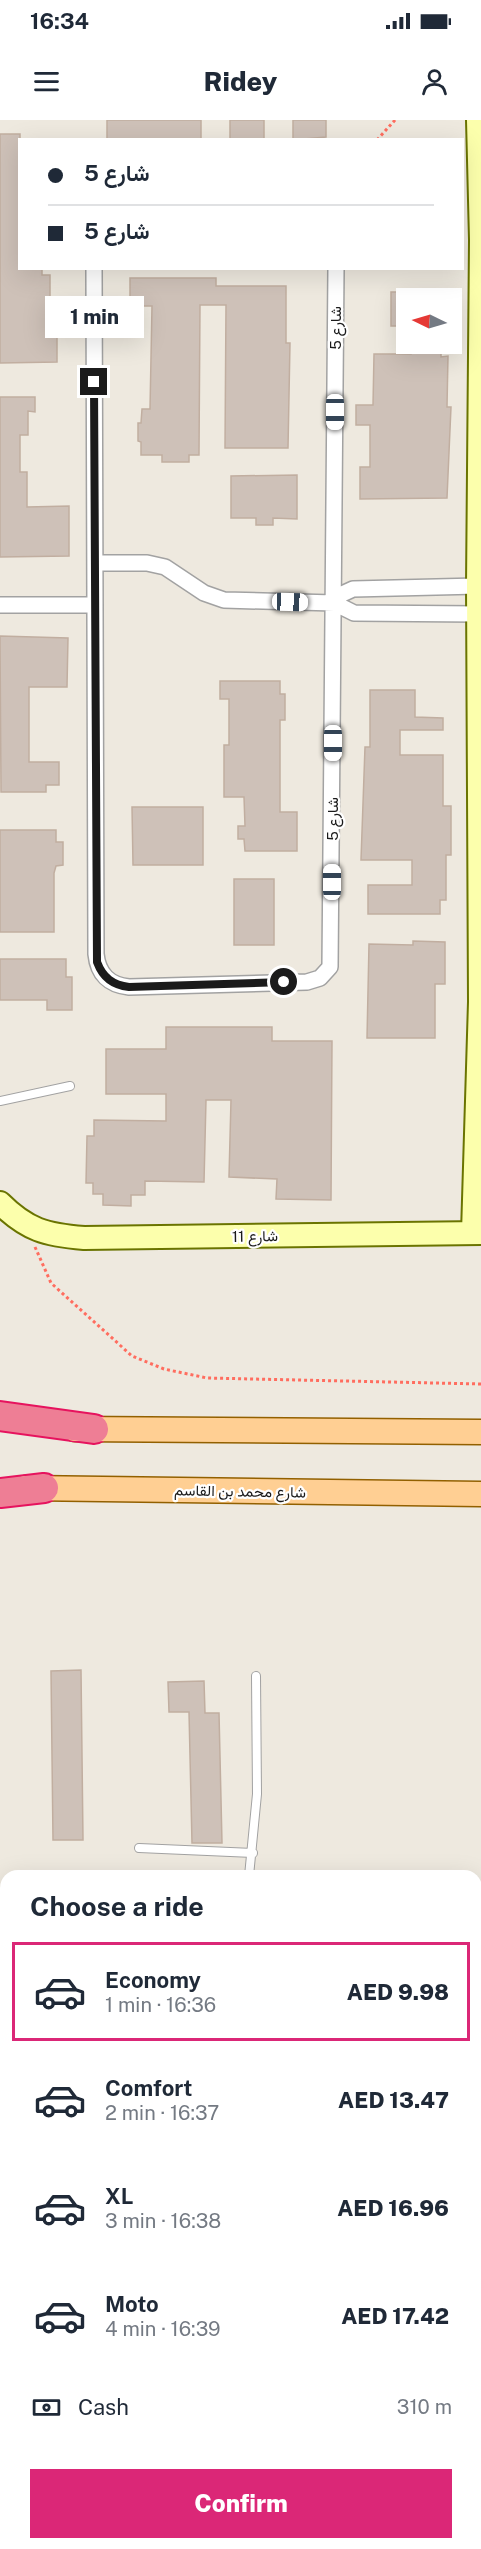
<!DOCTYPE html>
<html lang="en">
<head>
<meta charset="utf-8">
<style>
	body { margin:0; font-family:"Public Sans",Vazirmatn,sans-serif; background:#f2f2f3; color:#1f2937; height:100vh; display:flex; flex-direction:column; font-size:22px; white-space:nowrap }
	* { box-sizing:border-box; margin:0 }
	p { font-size:20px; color:#747a83 }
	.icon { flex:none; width:33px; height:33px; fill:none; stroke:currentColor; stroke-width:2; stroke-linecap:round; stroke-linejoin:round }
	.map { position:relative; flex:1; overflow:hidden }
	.details { position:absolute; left:0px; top:1750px; width:482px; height:680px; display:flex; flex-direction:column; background:#fff; border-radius:18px 18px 0 0; box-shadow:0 6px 24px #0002 }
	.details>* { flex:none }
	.guide { position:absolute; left:18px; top:18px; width:446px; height:132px; border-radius:0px; box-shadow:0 6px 24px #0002; display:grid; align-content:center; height:132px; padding:0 30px; background:#fff }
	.needle { width:39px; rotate:275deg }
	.fabs { position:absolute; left:396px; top:168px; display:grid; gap:12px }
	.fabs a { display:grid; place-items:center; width:66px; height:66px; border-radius:0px; background:#fff; box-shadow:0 6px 24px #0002; font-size:30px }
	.end { position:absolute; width:27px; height:27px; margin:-14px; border:8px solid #1b1b1b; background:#fff; box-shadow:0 0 0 3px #fff }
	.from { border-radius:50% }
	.bubble { position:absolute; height:42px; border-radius:0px; background:#fff; box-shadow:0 6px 24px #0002; font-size:20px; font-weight:800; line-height:42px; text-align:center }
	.car { position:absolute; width:18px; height:36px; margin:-18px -9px; border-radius:8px; box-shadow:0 0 4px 2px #0007; background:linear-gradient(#fff 24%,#345 0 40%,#fff 0 76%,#345 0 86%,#fff 0) }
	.guide b { display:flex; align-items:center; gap:21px; height:57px; font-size:22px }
	.guide b+b { border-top:2px solid #e0e1e3 }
	.guide i { width:15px; height:15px; background:#1f2937 }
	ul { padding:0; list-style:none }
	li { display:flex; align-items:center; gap:18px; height:99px; margin:0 12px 9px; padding:0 18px; border:3px solid transparent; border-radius:0px }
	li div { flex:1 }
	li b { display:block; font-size:22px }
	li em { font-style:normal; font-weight:800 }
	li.active { border-color:#db2777 }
	li>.icon { width:54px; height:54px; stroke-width:1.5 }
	h2 { padding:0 30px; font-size:27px; line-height:72px }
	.pay { display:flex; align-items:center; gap:15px; height:66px; padding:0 30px; font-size:22px }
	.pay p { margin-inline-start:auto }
	.button { display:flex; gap:12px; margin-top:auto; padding:12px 30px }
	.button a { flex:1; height:69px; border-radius:0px; background:#db2777; color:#fff; font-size:24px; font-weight:800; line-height:69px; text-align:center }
	.status { display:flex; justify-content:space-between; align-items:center; height:42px; padding:0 30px; background:#fff; direction:ltr }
	.status svg { height:16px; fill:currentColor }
	header { display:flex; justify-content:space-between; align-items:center; height:78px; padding:0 30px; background:#fff; font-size:27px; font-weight:800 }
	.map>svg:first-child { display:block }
	.parking { fill:#e7e7e7 }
	.building { fill:#cec1b8; stroke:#c1aea0; stroke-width:1.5 }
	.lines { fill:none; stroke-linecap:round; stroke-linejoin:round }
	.lane-casing { stroke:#a2a2a2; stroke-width:10 }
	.street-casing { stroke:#a2a2a2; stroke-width:18 }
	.secondary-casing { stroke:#6a7400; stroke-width:26 }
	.primary-casing { stroke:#926000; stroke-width:27 }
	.highway-casing { stroke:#e6135e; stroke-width:32 }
	.path { stroke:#ff6d5f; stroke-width:3; stroke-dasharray:3 3; stroke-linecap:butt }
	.lane { stroke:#fff; stroke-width:8 }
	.street { stroke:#fff; stroke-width:15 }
	.secondary { stroke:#fcffac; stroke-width:22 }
	.primary { stroke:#ffcf93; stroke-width:24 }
	.highway { stroke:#ee7e95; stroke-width:28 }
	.route { stroke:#1b1b1b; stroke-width:8 }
	.labels { text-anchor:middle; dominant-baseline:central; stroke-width:4.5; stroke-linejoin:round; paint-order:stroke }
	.street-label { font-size:15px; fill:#1b1b1b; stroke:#fff }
</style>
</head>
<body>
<div class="status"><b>16:34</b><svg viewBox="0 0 49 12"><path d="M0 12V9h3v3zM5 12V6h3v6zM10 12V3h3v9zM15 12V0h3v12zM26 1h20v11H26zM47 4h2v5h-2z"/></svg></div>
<header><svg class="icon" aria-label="menu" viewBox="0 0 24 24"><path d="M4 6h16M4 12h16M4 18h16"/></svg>Ridey<svg class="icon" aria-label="person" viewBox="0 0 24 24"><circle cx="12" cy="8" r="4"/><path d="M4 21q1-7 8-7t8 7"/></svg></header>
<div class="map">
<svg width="481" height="2429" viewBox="0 0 481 2429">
	<rect width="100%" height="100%" fill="#eee9df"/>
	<!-- parking -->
	<path class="parking" d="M0 2287H6V2424H42V2429H0Z"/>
	<!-- building -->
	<path class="building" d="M107 0H201V20H107Z
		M230 0H264V20H230Z
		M293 0H326V17L293 20Z
		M0 14H20V148H42V155H50V203H57V242L0 243Z
		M130 158H216V166H286V223H290L288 328H225L226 185H200L199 335H189V342H162V335H141V322L138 321V303H141L142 289H150L152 186H130Z
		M391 172H406V206H391Z
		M411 224H441V237L448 236 447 287H451L447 378 360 379V347H370V305H356V285H373L374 234H411Z
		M0 277H35V292L28 291V315H20V352H27V387L69 386V436L0 437Z
		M297 355V399L273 398V405H256V398H231V356Z
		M0 516 68 518 67 567H29V642H59V665H46V672H1Z
		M220 561H280V574H285V600H280V692H297V731H245L244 719H238V706H245L244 677H224V625H229V579H220Z
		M370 570H415V597L443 598V610H400V635H443V686H451V735H446V780H440V794H368V765H412V740H361L365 627H370Z
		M132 687H203V745H133Z
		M0 710H56V722H63V745L56 746 54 753V812H0Z
		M234 759H274V825H234Z
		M413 821 445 822V864H435V918H367L369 824 413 825Z
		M0 839H66V857H72V890H47V880H0Z
		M166 907H272V921H332L331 1080 276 1079 277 1059 229 1057 231 980H206L204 1062 145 1061V1075H131V1086L103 1085V1074H93V1063H86L87 1016H94V1000L166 1001V974H106V929H166Z
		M81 1550 83 1720H53L51 1551Z
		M204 1561 205 1593H219L222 1723H192L189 1592H169L168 1562Z"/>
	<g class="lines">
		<!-- lane casing -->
		<g class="lane-casing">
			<path id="lane" d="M0 981 70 966
				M139 1728 253 1733
				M249 1756 257 1674 256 1556"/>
		</g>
		<!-- street casing -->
		<g class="street-casing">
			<path id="street" d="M94 148 96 834C98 854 109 865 129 867L307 862 320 858 330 847 336 148
				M95 443H147L165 447 204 473 224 480 334 483 354 493 478 494
				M334 483 340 475 353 469 478 466
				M0 485H95
				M476 1851H481
				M53 2429V2424"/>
		</g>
		<!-- secondary casing -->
		<g class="secondary-casing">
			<path id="secondary" d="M0 1083C27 1110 46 1115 84 1118L481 1113
				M473 1113 480 882 478 466 481 120 478 0
				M476 2180H481
				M370 2424V2429"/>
		</g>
		<!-- primary casing -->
		<g class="primary-casing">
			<path id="primary" d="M75 1309 481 1312
				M26 1368 481 1374"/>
		</g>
		<!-- highway casing -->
		<g class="highway-casing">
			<path id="highway" d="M0 1296 94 1309
				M0 1373 44 1368"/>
		</g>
		<!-- path -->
		<path class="path" d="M377 20 395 0
			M35 1127 51 1163 132 1236 164 1249 207 1258 481 1264"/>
		<!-- lane -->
		<use href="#lane" class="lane"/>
		<!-- street -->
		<use href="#street" class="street"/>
		<!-- secondary -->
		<use href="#secondary" class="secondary"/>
		<!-- primary -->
		<use href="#primary" class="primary"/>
		<!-- highway -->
		<use href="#highway" class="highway"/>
	</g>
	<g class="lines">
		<!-- route -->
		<path class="route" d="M94 262 97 842C103 858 113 865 129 867L284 862"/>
	</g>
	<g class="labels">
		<!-- street labels -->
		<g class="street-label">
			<text transform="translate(335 208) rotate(-90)">شارع 5</text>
			<text transform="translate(332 699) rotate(-90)">شارع 5</text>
			<text transform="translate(255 1116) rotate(-1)">شارع 11</text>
			<text transform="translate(240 1371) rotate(1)">شارع محمد بن القاسم</text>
		</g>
	</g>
</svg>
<div class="fabs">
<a><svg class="needle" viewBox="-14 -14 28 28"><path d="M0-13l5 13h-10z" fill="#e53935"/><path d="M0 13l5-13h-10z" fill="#747a83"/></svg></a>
</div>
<i class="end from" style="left:284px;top:862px"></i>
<i class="end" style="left:94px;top:262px"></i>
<div class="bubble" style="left:45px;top:176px;width:99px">1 min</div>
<i class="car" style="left:335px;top:292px;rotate:180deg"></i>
<i class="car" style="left:290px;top:482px;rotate:92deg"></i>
<i class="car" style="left:333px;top:623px;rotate:180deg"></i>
<i class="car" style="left:332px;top:762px;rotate:0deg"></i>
<div class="guide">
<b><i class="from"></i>شارع 5</b>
<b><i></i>شارع 5</b>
</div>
<section class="details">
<h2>Choose a ride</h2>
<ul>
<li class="active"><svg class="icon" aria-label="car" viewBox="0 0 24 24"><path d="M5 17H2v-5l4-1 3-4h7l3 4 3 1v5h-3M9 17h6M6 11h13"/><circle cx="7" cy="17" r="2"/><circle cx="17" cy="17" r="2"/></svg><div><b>Economy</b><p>1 min · 16:36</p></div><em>AED 9.98</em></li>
<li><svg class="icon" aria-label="car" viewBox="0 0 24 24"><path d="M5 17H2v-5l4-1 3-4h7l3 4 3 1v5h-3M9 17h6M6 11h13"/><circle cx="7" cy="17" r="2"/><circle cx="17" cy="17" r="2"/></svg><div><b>Comfort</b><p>2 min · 16:37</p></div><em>AED 13.47</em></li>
<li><svg class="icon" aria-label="car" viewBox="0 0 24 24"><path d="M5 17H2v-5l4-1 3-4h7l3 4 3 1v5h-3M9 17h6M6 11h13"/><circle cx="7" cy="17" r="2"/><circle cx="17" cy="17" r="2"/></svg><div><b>XL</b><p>3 min · 16:38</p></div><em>AED 16.96</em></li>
<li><svg class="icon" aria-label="car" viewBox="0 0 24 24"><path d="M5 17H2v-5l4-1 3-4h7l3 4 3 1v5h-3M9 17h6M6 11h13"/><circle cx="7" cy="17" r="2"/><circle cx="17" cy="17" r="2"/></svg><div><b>Moto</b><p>4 min · 16:39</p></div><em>AED 17.42</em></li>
</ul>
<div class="pay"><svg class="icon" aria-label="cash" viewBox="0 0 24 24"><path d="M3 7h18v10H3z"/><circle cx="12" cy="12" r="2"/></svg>Cash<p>310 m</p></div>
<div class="button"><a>Confirm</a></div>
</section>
</div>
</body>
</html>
